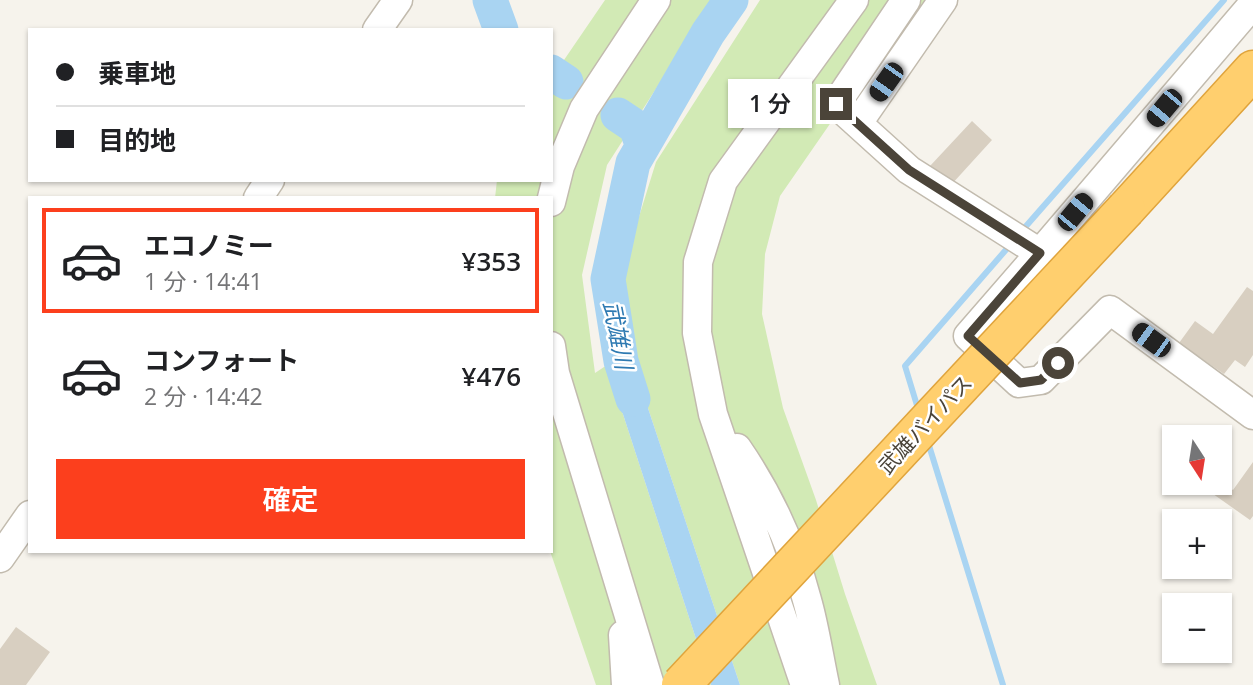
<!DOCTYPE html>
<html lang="ja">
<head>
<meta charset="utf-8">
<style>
	body { margin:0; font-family:"Open Sans","Noto Sans JP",sans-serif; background:#f2f2f2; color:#202124; height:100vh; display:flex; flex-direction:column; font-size:26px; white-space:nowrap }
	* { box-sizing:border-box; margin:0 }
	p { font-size:23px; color:#757577 }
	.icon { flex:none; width:38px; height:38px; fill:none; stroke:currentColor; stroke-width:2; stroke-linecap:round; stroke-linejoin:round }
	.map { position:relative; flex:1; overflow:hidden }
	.details { position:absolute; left:28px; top:196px; width:525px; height:357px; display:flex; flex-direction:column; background:#fff; border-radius:0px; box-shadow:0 2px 5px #0004 }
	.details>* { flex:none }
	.banner { position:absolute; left:28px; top:28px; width:525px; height:154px; border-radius:0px; box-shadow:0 2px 5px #0004; display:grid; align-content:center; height:154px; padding:0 28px; background:#fff }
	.needle { width:46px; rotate:168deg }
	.buttons { position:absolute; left:1162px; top:425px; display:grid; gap:14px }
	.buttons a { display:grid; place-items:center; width:70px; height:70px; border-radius:0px; background:#fff; box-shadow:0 2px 5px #0004; font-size:35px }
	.end { position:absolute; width:32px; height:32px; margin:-16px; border:9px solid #4b4439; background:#fff; box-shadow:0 0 0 4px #fff }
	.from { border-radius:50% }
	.bubble { position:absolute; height:49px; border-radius:0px; background:#fff; box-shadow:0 2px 5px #0004; font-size:23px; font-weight:600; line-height:49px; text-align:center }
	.car { position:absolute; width:21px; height:42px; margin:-21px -10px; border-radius:9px; box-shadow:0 0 5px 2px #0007; background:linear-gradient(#222 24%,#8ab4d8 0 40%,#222 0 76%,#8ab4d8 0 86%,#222 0) }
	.banner b { display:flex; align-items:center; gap:24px; height:66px; font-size:26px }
	.banner b+b { border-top:2px solid #e0e0e0 }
	.banner i { width:18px; height:18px; background:#202124 }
	ul { padding:12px 0 0; list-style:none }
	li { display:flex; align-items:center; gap:21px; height:105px; margin:0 14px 10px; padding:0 14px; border:4px solid transparent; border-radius:0px }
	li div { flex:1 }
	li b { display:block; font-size:26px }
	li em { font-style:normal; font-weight:600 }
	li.active { border-color:#fc3f1d }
	li>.icon { width:63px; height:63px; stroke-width:1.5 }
	.button { display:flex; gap:14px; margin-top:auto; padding:14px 28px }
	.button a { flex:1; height:80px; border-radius:0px; background:#fc3f1d; color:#fff; font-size:28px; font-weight:600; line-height:80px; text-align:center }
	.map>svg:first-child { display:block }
	.green { fill:#d2eab5 }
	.water { fill:#a9d4f2 }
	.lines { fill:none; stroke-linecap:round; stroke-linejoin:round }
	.stream { stroke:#a9d4f2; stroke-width:6 }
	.river { stroke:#a9d4f2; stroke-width:35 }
	.building { fill:#d8cfc1 }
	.minor-casing { stroke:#c2bbae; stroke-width:31 }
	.highway-casing { stroke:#e0a43c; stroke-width:41 }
	.minor { stroke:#fff; stroke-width:28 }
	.highway { stroke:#ffcf6e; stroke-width:38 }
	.highway-bridge-casing { stroke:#e0a43c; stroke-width:41; stroke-linecap:butt }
	.highway-bridge { stroke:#ffcf6e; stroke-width:38 }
	.route { stroke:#4b4439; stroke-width:9 }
	.labels { text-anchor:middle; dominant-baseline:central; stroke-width:5; stroke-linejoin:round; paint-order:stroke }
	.street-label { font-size:21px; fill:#4b4439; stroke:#fff }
	.water-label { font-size:23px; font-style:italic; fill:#2e7ab2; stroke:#fff }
</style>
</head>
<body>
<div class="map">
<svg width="1253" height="685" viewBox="0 0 1253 685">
	<rect width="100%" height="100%" fill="#f6f3ec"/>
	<!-- green -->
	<path class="green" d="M605 0H713L607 165 582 275 595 373 607 365 711 685H596L550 551 551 198H495L497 180H551V79Z
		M760 0H957L861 133 834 118 780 196 765 254 762 314 783 408 816 500 845 594 877 685H740L628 348 620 278 656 162Z"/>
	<!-- water -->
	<path class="water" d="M628 348 740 685H711L607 365Z"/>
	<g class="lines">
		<!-- stream -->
		<path class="stream" d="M1020 233 1224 0
			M919 412 905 366 1011 244
			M927 439 1003 685"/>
		<!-- river -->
		<path class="river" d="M490 0 501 30
			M551 72 566 82
			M618 115 636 127 642 144
			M633 399 621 361 608 279 633 163 708 33 731 0"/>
	</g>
	<!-- building -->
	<path class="building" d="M972 121 992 140 951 185 930 166Z
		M1247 287 1253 291V355L1245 367 1235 360 1224 374 1179 343 1195 321 1213 334Z
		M1253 462V516L1250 520 1206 489 1210 483H1220V481L1233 490Z
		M16 627 50 652 26 685H0V649Z"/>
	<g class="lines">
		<!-- minor casing -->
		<g class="minor-casing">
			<path id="minor" d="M906 0 836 104 909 170 1040 253 968 336 1019 383 1041 380 1110 310 1253 415
				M377 30 398 0
				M858 123 943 0
				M258 198 270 180
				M551 202 560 166 584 109 656 0
				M1040 253 1253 4
				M551 346 555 373 650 685
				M737 448C768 493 793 547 807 600 815 628 819 657 825 685
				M0 558 30 515
				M623 635 626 685
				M805 685 713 414 697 333 698 262 723 181 854 0"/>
		</g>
		<!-- highway casing -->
		<g class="highway-casing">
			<path id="highway" d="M1126 209 1253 70"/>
		</g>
		<!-- minor -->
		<use href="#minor" class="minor"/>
		<!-- highway -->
		<use href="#highway" class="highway"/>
		<!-- highway-bridge casing -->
		<g class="highway-bridge-casing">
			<path id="highway-bridge" d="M681 685 1126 209"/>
		</g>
		<!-- highway-bridge -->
		<use href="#highway-bridge" class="highway-bridge"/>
	</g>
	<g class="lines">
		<!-- route -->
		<path class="route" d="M836 104 909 170 1040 253 968 336 1020 383 1041 380 1058 363"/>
	</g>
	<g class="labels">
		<!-- street labels -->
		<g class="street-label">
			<text transform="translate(925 424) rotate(-47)">武雄バイパス</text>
		</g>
		<!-- water labels -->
		<g class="water-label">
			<text transform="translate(619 335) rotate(79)">武雄川</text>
		</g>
	</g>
</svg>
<div class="buttons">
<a><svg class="needle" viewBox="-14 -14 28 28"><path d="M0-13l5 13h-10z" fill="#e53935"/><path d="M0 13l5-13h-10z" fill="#757577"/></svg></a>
<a>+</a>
<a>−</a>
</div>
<i class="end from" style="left:1058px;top:363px"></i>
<i class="end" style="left:836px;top:104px"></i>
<div class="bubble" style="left:728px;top:79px;width:84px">1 分</div>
<i class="car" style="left:886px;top:82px;rotate:215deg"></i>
<i class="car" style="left:1164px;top:108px;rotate:220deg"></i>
<i class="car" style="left:1075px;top:212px;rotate:40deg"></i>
<i class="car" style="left:1151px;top:340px;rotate:306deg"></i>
<div class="banner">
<b><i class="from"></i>乗車地</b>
<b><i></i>目的地</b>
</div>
<section class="details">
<ul>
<li class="active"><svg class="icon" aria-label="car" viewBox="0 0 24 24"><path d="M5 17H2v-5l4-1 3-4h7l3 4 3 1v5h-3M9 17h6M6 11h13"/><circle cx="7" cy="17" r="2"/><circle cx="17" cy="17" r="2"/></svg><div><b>エコノミー</b><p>1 分 · 14:41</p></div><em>¥353</em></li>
<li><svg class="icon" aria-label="car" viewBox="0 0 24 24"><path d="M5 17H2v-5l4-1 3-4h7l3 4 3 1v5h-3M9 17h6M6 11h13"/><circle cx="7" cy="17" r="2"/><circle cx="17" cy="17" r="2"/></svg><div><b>コンフォート</b><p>2 分 · 14:42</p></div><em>¥476</em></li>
</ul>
<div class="button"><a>確定</a></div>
</section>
</div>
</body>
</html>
